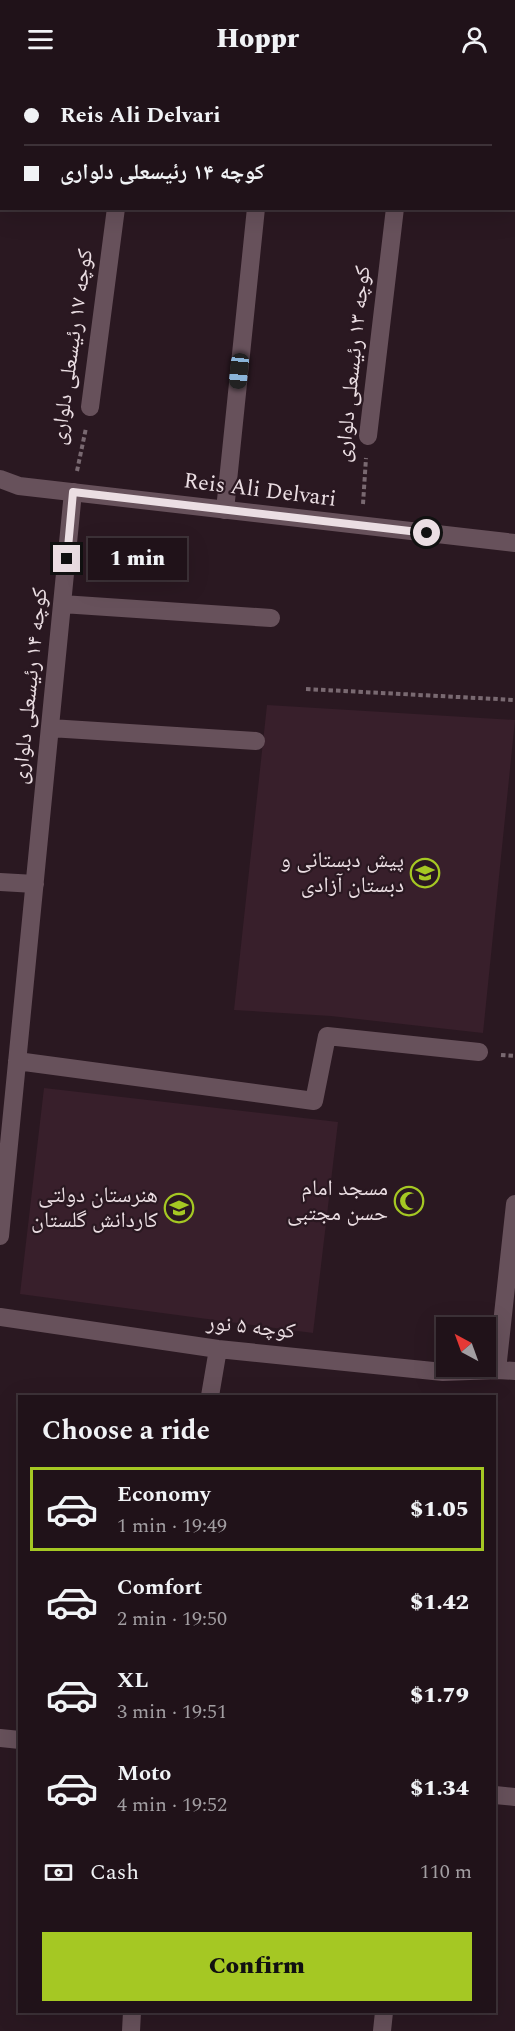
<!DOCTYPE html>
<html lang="en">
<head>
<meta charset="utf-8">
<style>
	body { margin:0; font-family:Spectral,"Noto Naskh Arabic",serif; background:#2d2026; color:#f1f3f6; height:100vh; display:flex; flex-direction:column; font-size:22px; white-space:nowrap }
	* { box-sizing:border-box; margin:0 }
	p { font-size:20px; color:#a29ea2 }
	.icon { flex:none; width:33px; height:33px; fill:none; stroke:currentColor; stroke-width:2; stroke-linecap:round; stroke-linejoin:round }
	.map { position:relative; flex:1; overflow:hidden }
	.sheet { position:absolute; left:18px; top:1317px; width:478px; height:618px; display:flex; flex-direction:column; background:#201219; border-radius:0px; box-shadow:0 6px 24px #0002,0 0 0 2px #3d3238 }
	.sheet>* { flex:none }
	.hud { position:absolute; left:0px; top:0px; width:516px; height:132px; box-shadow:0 6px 24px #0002,0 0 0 2px #3d3238; display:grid; align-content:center; height:132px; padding:0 24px; background:#201219 }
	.needle { width:39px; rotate:319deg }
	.tools { position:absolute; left:436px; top:1239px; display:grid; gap:12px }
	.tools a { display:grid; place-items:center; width:60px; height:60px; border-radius:0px; background:#201219; box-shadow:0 6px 24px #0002,0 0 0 2px #3d3238; font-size:30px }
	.end { position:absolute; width:27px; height:27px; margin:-14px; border:8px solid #ebdee3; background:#111; box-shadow:0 0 0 3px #111 }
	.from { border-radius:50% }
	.bubble { position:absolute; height:42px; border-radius:0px; background:#201219; box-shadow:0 6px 24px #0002,0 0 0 2px #3d3238; font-size:20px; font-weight:800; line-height:42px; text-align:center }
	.car { position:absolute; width:18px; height:36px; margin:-18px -9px; border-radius:8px; box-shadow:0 0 4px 2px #0007; background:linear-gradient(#222 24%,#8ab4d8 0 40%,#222 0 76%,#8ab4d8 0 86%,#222 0) }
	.hud b { display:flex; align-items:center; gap:21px; height:57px; font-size:22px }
	.hud b+b { border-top:2px solid #3d3238 }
	.hud i { width:15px; height:15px; background:#f1f3f6 }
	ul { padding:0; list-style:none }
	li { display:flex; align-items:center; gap:18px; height:84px; margin:0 12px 9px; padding:0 12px; border:3px solid transparent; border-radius:0px }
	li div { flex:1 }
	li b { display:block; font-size:22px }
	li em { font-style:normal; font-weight:800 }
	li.selected { border-color:#a5c823 }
	li>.icon { width:54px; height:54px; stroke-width:1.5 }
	h2 { padding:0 24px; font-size:27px; line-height:72px }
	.pay { display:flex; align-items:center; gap:15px; height:66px; padding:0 24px; font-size:22px }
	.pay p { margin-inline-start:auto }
	.primary-button { display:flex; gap:12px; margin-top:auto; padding:12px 24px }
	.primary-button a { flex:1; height:69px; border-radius:0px; background:#a5c823; color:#111; font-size:24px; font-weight:800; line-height:69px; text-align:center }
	header { display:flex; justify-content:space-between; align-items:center; height:78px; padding:0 24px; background:#201219; font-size:27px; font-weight:800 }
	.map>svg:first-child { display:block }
	.built { fill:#381f2b }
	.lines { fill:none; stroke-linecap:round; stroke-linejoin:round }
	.path { stroke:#796971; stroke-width:4; stroke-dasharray:4.5 3; stroke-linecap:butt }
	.minor { stroke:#67515b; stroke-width:18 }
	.tertiary { stroke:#67515b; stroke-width:18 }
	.route { stroke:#ebdee3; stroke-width:8 }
	.labels { text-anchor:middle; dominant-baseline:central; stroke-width:4.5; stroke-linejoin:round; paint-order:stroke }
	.street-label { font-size:22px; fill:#ebdee3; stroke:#2a1821 }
	.poi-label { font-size:22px; fill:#ebdee3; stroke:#2a1821; text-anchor:end }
</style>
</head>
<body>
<header><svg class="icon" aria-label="menu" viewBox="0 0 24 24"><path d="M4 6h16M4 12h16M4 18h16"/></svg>Hoppr<svg class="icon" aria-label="person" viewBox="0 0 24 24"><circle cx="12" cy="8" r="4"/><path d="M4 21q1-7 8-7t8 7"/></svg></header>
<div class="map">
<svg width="515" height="1953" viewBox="0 0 515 1953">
	<rect width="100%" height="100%" fill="#2a1821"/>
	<!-- built -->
	<path class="built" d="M267 627 515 642 483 955 331 938 234 932Z
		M44 1010 338 1044 313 1255 20 1216Z"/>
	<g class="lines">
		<!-- path -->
		<path class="path" d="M77 393 86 350
			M363 426 366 380
			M306 611 515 622
			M501 977 515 978"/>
		<!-- minor -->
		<path class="minor" d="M206 0 220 2
			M133 2V0
			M270 2V0
			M411 2V0
			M514 33H515
			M90 329 116 130
			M368 358 395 130
			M225 432 256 130
			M62 526 271 540
			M50 650 256 663
			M0 804 35 806
			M17 983 314 1023 327 958 479 974
			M0 1158 73 414
			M0 1239 218 1271 443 1294 497 1292 515 1293
			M497 1292 515 1126
			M210 1318 218 1271
			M0 1660 20 1662
			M495 1717 515 1719
			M131 1953 132 1934
			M382 1953 384 1934"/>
		<!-- tertiary -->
		<path class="tertiary" d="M0 401 19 408 515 465"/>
	</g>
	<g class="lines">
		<!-- route -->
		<path class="route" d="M67 481 73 414 427 455"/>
	</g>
	<!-- icons -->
	<defs>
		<g id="school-ring" transform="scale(1.5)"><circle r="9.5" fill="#2a1821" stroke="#a5c823" stroke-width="1.5"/><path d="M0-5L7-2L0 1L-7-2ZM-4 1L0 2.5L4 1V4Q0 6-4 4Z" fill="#a5c823"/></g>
		<g id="mosque-ring" transform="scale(1.5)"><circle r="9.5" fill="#2a1821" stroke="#a5c823" stroke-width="1.5"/><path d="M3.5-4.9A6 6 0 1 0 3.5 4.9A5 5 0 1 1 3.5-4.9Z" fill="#a5c823"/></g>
	</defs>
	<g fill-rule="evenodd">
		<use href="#school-ring" x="425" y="795"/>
		<use href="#mosque-ring" x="409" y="1123"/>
		<use href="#school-ring" x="179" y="1130"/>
	</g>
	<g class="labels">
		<!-- street labels -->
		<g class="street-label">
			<text transform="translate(72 269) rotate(-82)">کوچه ۱۷ رئیسعلی دلواری</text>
			<text transform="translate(353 286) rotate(-84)">کوچه ۱۳ رئیسعلی دلواری</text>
			<text transform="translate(260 412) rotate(7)">Reis Ali Delvari</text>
			<text transform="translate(30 608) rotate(-84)">کوچه ۱۴ رئیسعلی دلواری</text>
			<text transform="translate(251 1249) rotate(6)">کوچه ۵ نور</text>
		</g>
		<!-- poi labels -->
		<g class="poi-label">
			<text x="404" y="782">پیش دبستانی و<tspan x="404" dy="25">دبستان آزادی</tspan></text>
			<text x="388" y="1110">مسجد امام<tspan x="388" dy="25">حسن مجتبی</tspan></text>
			<text x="158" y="1117">هنرستان دولتی<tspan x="158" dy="25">کاردانش گلستان</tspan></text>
		</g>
	</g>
</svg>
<div class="tools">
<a><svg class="needle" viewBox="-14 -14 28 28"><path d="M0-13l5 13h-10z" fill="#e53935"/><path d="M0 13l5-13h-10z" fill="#a29ea2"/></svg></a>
</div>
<i class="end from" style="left:427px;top:455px"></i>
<i class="end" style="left:67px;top:481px"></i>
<div class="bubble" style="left:88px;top:460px;width:99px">1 min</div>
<i class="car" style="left:239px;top:293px;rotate:186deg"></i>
<div class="hud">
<b><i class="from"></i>Reis Ali Delvari</b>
<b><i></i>کوچه ۱۴ رئیسعلی دلواری</b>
</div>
<section class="sheet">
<h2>Choose a ride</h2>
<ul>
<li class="selected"><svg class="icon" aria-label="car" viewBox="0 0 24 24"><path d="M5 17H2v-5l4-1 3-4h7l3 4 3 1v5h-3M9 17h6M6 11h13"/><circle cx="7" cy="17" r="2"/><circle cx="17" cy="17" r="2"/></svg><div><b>Economy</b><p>1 min · 19:49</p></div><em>$1.05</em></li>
<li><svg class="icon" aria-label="car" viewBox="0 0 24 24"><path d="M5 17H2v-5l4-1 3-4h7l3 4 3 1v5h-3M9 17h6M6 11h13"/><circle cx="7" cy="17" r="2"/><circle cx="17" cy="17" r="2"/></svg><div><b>Comfort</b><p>2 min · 19:50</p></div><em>$1.42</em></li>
<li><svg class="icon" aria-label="car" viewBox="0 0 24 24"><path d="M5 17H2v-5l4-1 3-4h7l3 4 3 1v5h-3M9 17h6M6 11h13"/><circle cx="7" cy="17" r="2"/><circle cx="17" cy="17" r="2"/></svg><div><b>XL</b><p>3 min · 19:51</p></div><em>$1.79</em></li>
<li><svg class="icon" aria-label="car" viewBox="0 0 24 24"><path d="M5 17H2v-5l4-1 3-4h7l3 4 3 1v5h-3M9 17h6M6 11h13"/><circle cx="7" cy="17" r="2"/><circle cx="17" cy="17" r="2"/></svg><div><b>Moto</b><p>4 min · 19:52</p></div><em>$1.34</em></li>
</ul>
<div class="pay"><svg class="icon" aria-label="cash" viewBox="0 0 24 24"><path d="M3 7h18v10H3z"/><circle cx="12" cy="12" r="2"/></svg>Cash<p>110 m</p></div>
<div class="primary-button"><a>Confirm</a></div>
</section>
</div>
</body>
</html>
